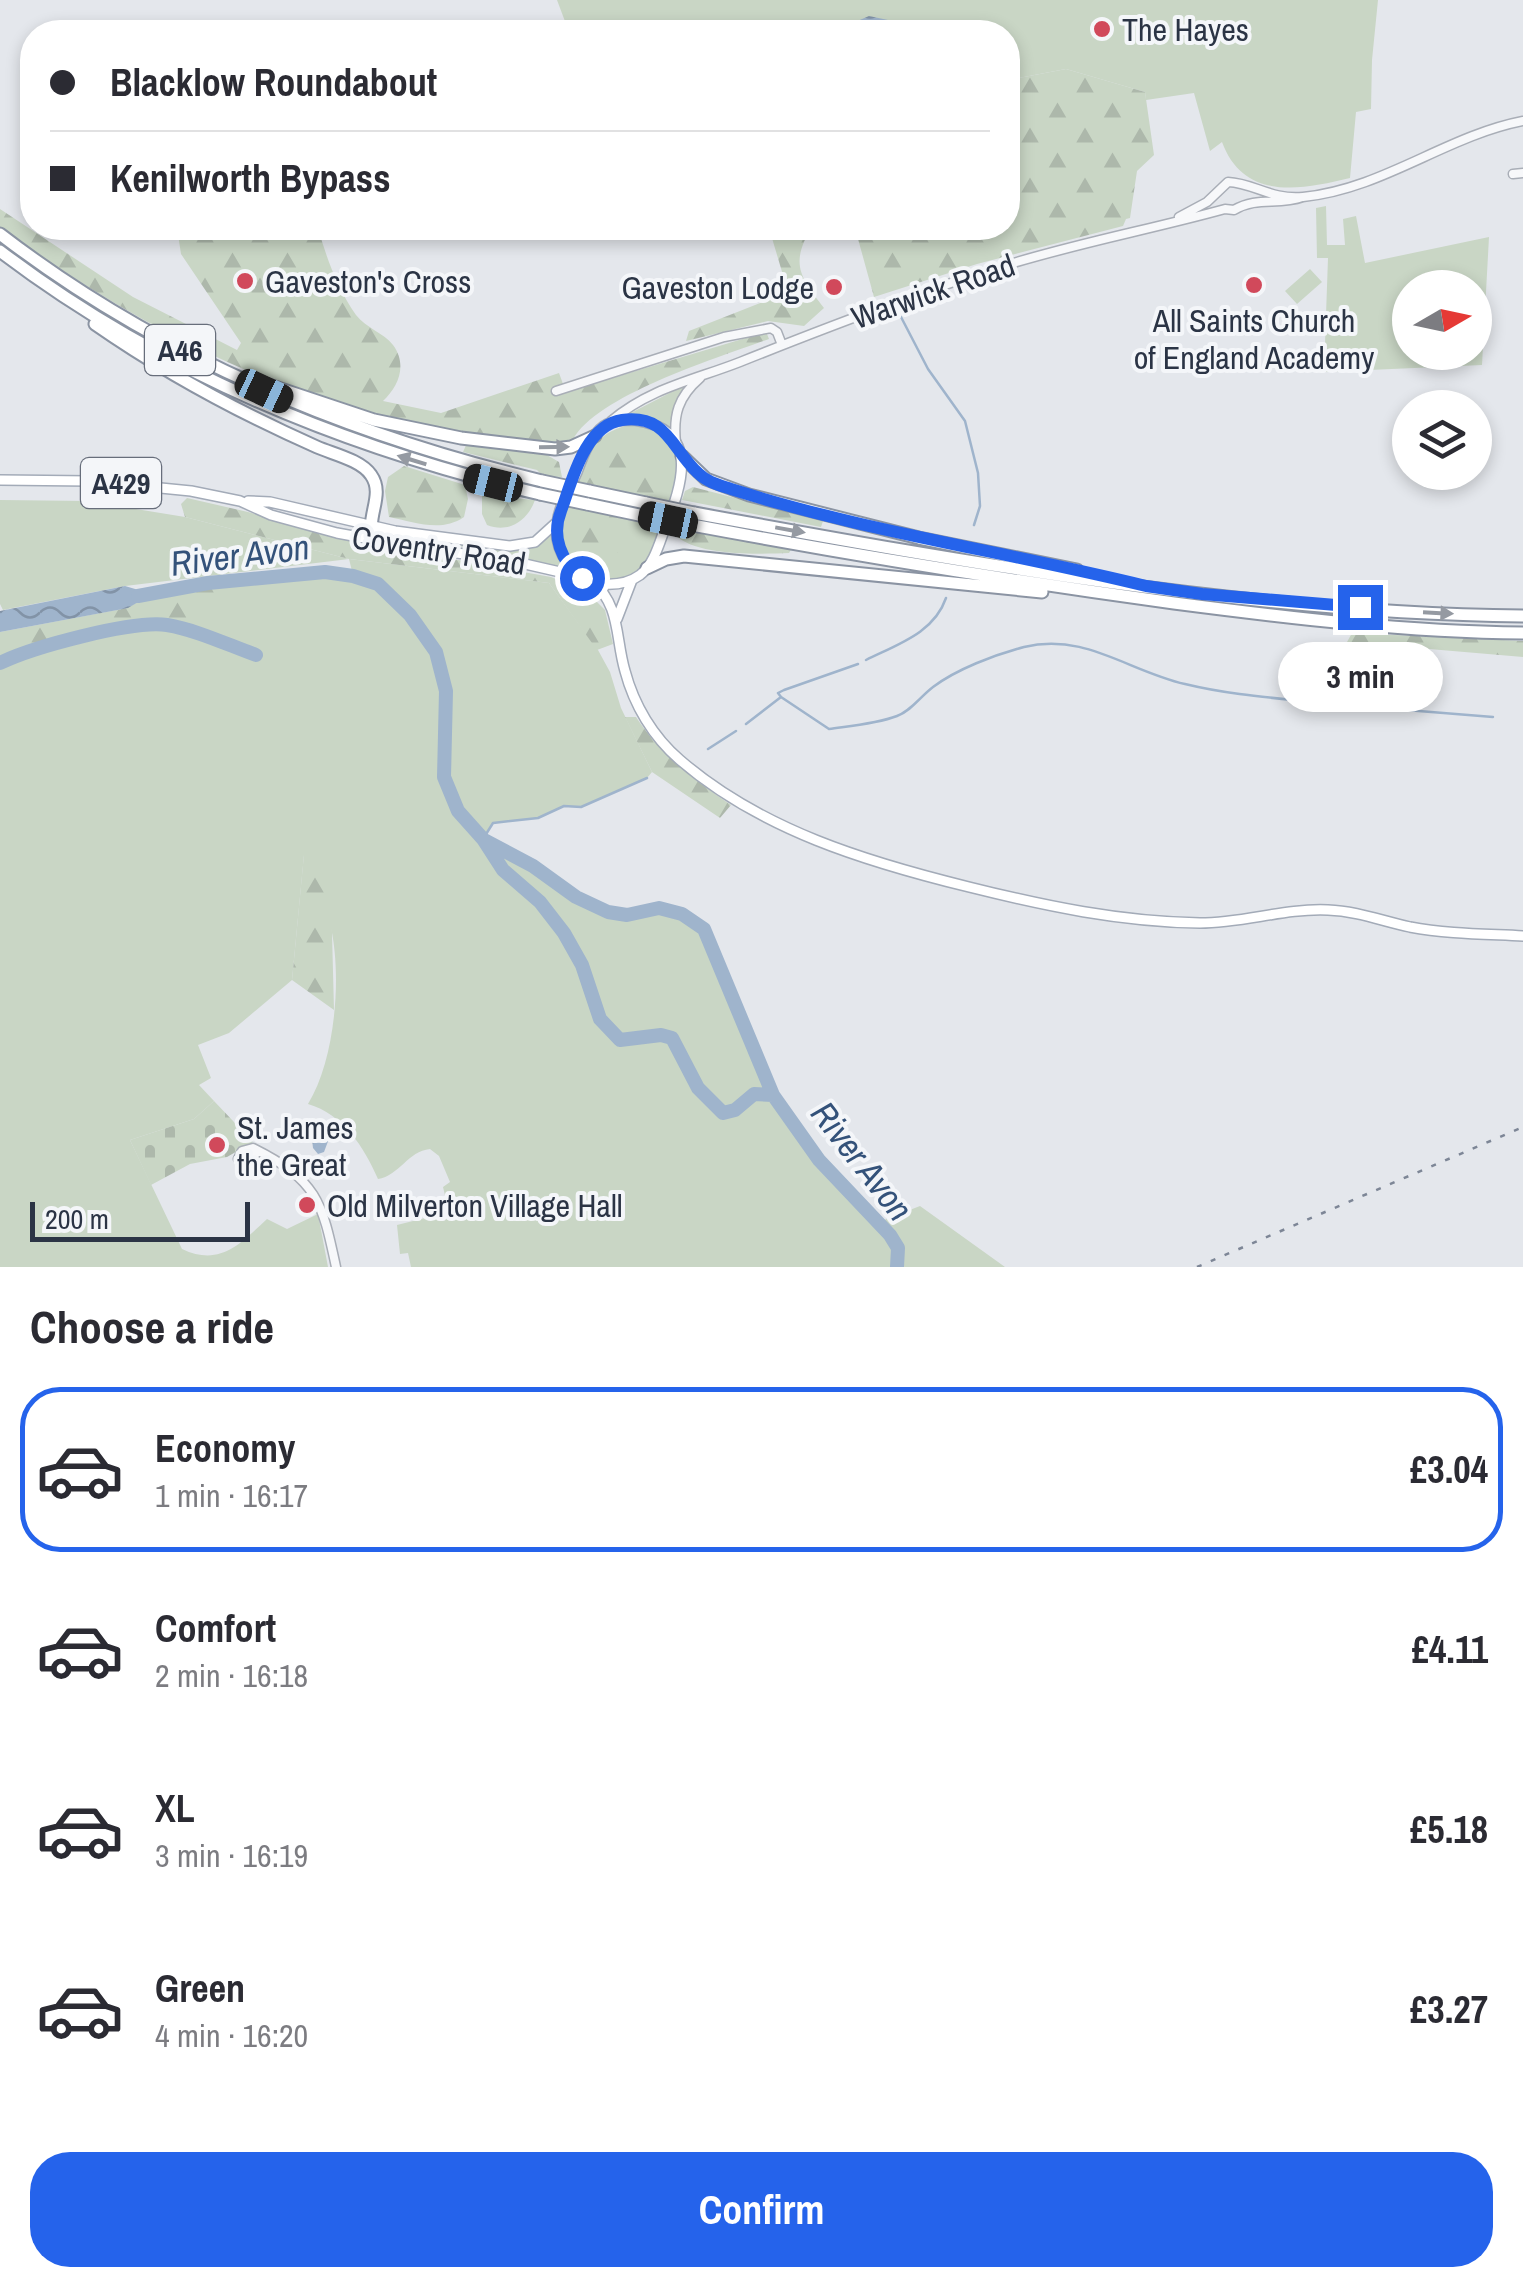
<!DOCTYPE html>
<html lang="en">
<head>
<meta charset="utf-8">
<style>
	body { margin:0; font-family:"Archivo Narrow",sans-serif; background:#f7f7f7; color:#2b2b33; height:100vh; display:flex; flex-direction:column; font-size:38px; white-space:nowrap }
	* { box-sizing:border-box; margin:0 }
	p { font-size:32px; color:#7c7c81 }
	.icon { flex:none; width:55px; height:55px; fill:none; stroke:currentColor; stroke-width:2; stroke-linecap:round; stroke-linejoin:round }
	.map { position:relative; height:1267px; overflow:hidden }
	.side { display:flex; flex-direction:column; background:#fff; flex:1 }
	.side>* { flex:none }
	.hud { position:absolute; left:20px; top:20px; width:1000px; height:220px; border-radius:40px; box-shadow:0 5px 15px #0003; display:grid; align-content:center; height:220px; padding:0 30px; background:#fff }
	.needle { width:65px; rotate:81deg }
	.fabs { position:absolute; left:1392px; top:270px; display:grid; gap:20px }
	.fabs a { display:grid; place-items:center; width:100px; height:100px; border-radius:50%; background:#fff; box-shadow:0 5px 15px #0003; font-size:50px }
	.scale { position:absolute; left:30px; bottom:25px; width:220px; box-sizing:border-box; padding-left:10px; border:5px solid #2b3445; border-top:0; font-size:28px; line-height:35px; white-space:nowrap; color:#2b3445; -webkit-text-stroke:8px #f4f6f9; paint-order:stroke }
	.end { position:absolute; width:45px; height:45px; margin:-22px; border:12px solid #2563eb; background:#fff; box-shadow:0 0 0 5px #fff }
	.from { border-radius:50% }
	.bubble { position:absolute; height:70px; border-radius:35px; background:#fff; box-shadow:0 5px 15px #0003; font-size:32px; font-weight:700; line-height:70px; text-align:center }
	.car { position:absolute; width:30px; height:60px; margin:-30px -15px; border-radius:12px; box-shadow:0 0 8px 2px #0007; background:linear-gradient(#222 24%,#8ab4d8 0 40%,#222 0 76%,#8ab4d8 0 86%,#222 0) }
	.hud b { display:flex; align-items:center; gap:35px; height:95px; font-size:38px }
	.hud b+b { border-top:2px solid #e1e1e2 }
	.hud i { width:25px; height:25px; background:#2b2b33 }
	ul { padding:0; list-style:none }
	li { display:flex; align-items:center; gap:30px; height:165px; margin:0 20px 15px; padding:0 10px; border:5px solid transparent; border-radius:40px }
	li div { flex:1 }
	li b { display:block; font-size:38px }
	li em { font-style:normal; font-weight:700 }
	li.selected { border-color:#2563eb }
	li>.icon { width:90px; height:90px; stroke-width:1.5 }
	h2 { padding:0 30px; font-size:45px; line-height:120px }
	.button { display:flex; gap:20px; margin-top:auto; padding:20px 30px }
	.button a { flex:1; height:115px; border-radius:40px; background:#2563eb; color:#fff; font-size:40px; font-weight:700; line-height:115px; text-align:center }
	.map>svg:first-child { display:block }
	.green { fill:#c9d6c5; fill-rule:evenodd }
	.forest { fill:url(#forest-firs) }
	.cemetery { fill:url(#cemetery-stones) }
	.water { fill:url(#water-waves) }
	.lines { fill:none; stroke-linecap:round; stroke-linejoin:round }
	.stream { stroke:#9fb4cc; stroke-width:2.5 }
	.river { stroke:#9fb4cc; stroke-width:14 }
	.minor-casing { stroke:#a9aeb7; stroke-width:11 }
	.major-casing { stroke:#a3abb8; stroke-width:12 }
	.highway-casing { stroke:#8b94a3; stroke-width:15 }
	.minor { stroke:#f7f8fa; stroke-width:8 }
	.major { stroke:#fff; stroke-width:9 }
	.highway { stroke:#fff; stroke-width:11 }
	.rail { stroke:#7d8696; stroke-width:2.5; stroke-dasharray:5 10; stroke-linecap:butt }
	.highway-bridge-casing { stroke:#8b94a3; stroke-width:15; stroke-linecap:butt }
	.highway-bridge { stroke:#fff; stroke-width:11 }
	.oneway { fill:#959aa2 }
	.route { stroke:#2563eb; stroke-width:12 }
	.poi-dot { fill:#d1495b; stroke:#f4f6f9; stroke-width:4 }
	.labels { text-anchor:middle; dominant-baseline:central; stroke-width:8; stroke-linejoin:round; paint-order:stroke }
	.shield { fill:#f4f6f9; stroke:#676e7b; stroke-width:2.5 }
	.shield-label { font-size:30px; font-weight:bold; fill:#2b3445 }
	.poi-label { font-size:32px; fill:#2b3445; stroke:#f4f6f9; text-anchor:start }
	.street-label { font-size:32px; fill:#2b3445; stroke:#f4f6f9 }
	.water-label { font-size:35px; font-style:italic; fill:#34527a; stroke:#f4f6f9 }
</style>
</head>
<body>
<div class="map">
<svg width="1523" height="1267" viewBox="0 0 1523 1267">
	<defs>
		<pattern id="forest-firs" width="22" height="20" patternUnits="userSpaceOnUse" patternTransform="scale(2.5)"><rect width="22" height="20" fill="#c9d6c5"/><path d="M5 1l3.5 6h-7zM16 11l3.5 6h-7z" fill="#adb8ab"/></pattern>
		<pattern id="cemetery-stones" width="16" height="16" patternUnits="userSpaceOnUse" patternTransform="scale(2.5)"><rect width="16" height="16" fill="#c9d6c5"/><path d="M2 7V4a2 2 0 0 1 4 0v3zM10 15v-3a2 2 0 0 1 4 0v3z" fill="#adb8ab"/></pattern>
		<pattern id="water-waves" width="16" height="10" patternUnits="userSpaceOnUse" patternTransform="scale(2.5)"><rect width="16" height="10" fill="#9fb4cc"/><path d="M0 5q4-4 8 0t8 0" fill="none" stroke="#8293a7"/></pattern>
	</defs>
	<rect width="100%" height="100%" fill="#e4e7ec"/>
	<!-- green -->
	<path class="green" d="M557 0H1378L1372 60 1371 109 1356 112 1350 178C1300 190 1244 201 1222 142L1210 151 1194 93 1146 100 1145 92 1066 69 1008 80V32H569Z
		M1326 206 1327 245H1345L1343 219 1356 216 1365 263 1489 237 1482 365 1324 372 1328 258H1317L1316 208ZM1410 288H1475V352H1410Z
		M1310 269 1322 282 1297 304 1285 291Z
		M689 383 674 405 671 430 652 418 627 415Z
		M629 425C663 426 687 454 679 488 676 500 668 512 664 524 659 535 655 549 649 559 632 585 594 586 575 564 550 538 568 507 580 478 584 467 588 453 596 443 605 433 616 428 629 425Z
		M0 500 87 501 185 517 349 559 549 583 598 650 610 672 621 708 652 772 647 778 581 807 563 806 538 818 493 823 483 840 533 866 576 897 608 912 627 915 659 908 682 914 704 929C727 983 746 1040 772 1092 795 1139 840 1186 879 1222L920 1206 1005 1267H411L408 1253 400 1254 397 1225 449 1212 443 1187 450 1182 439 1156 430 1149C408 1151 399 1176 378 1179 364 1147 343 1114 308 1104 335 1060 342 978 331 928 325 904 313 879 304 855L292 980 229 1033 198 1045 211 1078 199 1085 214 1101 194 1119 130 1140 182 1249C220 1267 240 1244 267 1219L287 1229 318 1214 328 1267H0V663L26 650 92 635 162 624 194 633 220 582 325 573 353 575 349 559 125 586 3 610 0 604Z
		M384 534 516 550 536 545 553 534 559 557 567 569 496 552Z"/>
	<!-- forest -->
	<path class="forest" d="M1066 69 1145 92 1154 155 1137 171 1130 218 1126 219 1123 226 977 264 874 297 855 228H1008V80Z
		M0 209 133 297 237 350 241 343 181 254 177 228H318C327 259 337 288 356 315 366 328 384 333 393 345 408 365 398 387 383 401L441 413 559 373 566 392 749 337 767 334 769 339C721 357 596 395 573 440 543 445 513 439 483 435 305 414 143 332 0 227Z
		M769 228H817L810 230C790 265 801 278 824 308L804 326 768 321 686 341 689 331 788 292Z
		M618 435C628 438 666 469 664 480 664 482 658 494 657 496L585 483 606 438Z
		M467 443 547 455 559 462 562 477 543 476 537 470 463 452Z
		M404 466 465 485 468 499 464 517C441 533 414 522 389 517L385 491 388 477Z
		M693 487 823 521 821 527 682 500 685 491Z
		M482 495 535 500C528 520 509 534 487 525L482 514Z
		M187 498 248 512 337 538 551 577 586 591 605 610 613 644 597 650 549 583 349 559 185 517 181 504Z
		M583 508 642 521C630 559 621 553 587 554 577 540 581 525 583 508Z
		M674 527 792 548 789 553C759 554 697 557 674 534Z
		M220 582 209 608 194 633 162 624 92 635 26 650 0 663V632L127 608 152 594Z
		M1352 633 1523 641V657L1347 642Z
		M625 717H636C661 755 694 780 731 805L720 818 652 772Z
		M327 853 330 856 334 1010 292 980 304 854Z"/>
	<!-- cemetery -->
	<path class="cemetery" d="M214 1101 253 1142 227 1157 190 1164 151 1185 130 1140 194 1119Z"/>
	<!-- water -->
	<path class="water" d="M869 16 888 20 899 32H832Z
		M125 586 152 594 128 608 0 632V611Z
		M322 1125 326 1126 330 1136 324 1152 318 1154 313 1148 311 1131Z"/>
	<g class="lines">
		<!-- stream -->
		<path class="stream" d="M901 317 928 369 965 421 978 473 980 506 974 525
			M866 660C898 644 934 633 946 598
			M781 697 829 729C850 726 876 724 897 716 911 711 921 696 933 687 957 669 994 655 1024 647 1084 632 1128 671 1185 684 1230 695 1276 698 1322 703
			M1332 704 1493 717
			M746 724 781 697 778 693 784 690 858 664
			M708 749 736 731
			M483 839 493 823 538 818 564 806 581 807 647 778"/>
		<!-- river -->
		<path class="river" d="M138 596 208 583 325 572 353 576 378 584 410 615 436 652 446 691 444 777 458 811 483 839 503 870 540 902 564 933 582 965 600 1019 620 1040 661 1035 672 1038 698 1088 723 1113 735 1110 754 1094 773 1095
			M0 663C33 647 132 620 167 625 197 630 228 645 256 655
			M484 840 533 866 576 897 608 912 627 915 659 908 682 914 704 929 773 1095 819 1160 890 1235 898 1248 897 1267"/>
		<!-- minor casing -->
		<g class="minor-casing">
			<path id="minor" d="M1513 174 1523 173
				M1179 217 1207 202 1228 182C1254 183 1271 200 1303 197 1383 189 1446 136 1523 121
				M556 391 724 337 771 328 777 332 782 345
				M611 421C650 388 694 380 740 362 825 328 910 295 997 268 1072 244 1149 230 1225 209L1234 210C1258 196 1277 206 1303 197
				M676 443C673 415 678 397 700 378
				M258 1151 249 1162 238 1159 242 1151 253 1148C317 1180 322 1201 336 1267"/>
		</g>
		<!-- major casing -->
		<g class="major-casing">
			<path id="major" d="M634 420C702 429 682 485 665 528 659 544 654 564 640 575 629 583 616 585 603 584 573 580 553 552 557 523 559 506 570 488 577 472 583 456 590 436 604 426 613 420 624 420 634 420Z
				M0 480 90 481 191 491 240 501 271 515 337 533 418 548 503 559 582 577
				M248 501 270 502 395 531 510 546 535 542 557 522
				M592 581C621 606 615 637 625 671 634 705 653 737 680 760 761 830 867 862 969 887 1045 906 1121 922 1200 923 1244 923 1285 908 1328 910 1357 911 1382 921 1410 927 1447 934 1485 934 1523 936
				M617 619 632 580"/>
		</g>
		<!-- highway casing -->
		<g class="highway-casing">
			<path id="highway" d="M0 234C161 358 346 434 542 481
				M0 251C160 373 345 448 540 494
				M95 324C164 372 240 413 317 447 333 454 361 460 371 475 386 496 363 519 375 541
				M266 384 374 420 461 438 555 449 571 447 595 436
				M682 456 706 479 749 495 919 538 1077 570
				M589 491 646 503
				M587 504 644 516
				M694 513C968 563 1245 613 1523 616
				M692 525C852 555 1012 581 1174 603 1290 618 1406 632 1523 633
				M647 568 666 559 684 556 1042 592"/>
		</g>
		<!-- minor -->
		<use href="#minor" class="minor"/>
		<!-- major -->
		<use href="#major" class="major"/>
		<!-- highway -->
		<use href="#highway" class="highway"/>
		<!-- rail -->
		<path class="rail" d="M1197 1267 1523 1127"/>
		<!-- highway-bridge casing -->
		<g class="highway-bridge-casing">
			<path id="highway-bridge" d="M542 481 589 491
				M540 494 587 504
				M646 503 694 513
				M644 516 692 525"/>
		</g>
		<!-- highway-bridge -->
		<use href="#highway-bridge" class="highway-bridge"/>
	</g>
	<!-- one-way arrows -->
	<defs><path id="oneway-solid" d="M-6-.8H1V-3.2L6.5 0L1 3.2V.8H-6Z" transform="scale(2.5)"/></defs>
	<g class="oneway">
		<use href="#oneway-solid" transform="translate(554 447) rotate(-1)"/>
		<use href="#oneway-solid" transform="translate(412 460) rotate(-163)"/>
		<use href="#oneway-solid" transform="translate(790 530) rotate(10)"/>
		<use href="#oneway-solid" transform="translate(1438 613) rotate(3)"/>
	</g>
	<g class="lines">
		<!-- route -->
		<path class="route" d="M582 578C561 561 551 536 561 511 572 481 585 425 622 420 667 414 671 448 698 473 707 482 719 485 731 489 867 532 1008 552 1146 586L1202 594 1360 607"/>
	</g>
	<!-- markers -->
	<g class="poi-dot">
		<circle cx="1102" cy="29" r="10"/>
		<circle cx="245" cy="281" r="10"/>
		<circle cx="1254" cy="285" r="10"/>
		<circle cx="834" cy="287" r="10"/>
		<circle cx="217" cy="1145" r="10"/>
		<circle cx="307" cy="1205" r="10"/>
	</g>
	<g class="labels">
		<!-- shield labels -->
		<g class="shield">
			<rect x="145" y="325" width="70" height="50" rx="8"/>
			<rect x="81" y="458" width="80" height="50" rx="8"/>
		</g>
		<g class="shield-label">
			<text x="180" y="350">A46</text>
			<text x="121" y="483">A429</text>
		</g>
		<!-- poi labels -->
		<g class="poi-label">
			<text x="1122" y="29">The Hayes</text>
			<text x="265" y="281">Gaveston's Cross</text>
			<text x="814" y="287" text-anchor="end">Gaveston Lodge</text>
			<text x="1254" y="320" text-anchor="middle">All Saints Church<tspan x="1254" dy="37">of England Academy</tspan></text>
			<text x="237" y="1127">St. James<tspan x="237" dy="37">the Great</tspan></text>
			<text x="327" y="1205">Old Milverton Village Hall</text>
		</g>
		<!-- street labels -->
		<g class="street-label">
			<text transform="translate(933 291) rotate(-19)">Warwick Road</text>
			<text transform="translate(439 550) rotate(9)">Coventry Road</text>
		</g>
		<!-- water labels -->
		<g class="water-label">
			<text transform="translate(240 555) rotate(-7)">River Avon</text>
			<text transform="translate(862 1161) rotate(52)">River Avon</text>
		</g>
	</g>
</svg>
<div class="fabs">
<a><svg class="needle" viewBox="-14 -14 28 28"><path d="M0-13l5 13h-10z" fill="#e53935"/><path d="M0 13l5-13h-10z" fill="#7c7c81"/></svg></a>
<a><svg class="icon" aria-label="layers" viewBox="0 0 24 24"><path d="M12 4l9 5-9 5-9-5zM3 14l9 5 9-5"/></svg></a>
</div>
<div class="scale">200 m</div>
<i class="end from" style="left:582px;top:578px"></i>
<i class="end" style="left:1360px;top:607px"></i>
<div class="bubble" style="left:1278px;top:642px;width:165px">3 min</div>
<i class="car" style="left:264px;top:391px;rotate:115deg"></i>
<i class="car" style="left:493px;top:483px;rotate:284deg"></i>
<i class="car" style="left:668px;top:520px;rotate:282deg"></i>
<div class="hud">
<b><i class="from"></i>Blacklow Roundabout</b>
<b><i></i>Kenilworth Bypass</b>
</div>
</div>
<section class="side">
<h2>Choose a ride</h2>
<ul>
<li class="selected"><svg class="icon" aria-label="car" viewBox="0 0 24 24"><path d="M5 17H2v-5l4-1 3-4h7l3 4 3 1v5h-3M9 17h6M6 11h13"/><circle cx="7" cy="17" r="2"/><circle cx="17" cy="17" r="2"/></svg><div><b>Economy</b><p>1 min · 16:17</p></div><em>£3.04</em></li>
<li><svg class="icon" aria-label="car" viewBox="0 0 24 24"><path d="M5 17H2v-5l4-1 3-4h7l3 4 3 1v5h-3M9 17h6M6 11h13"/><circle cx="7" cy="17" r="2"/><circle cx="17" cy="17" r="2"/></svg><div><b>Comfort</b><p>2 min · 16:18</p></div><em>£4.11</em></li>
<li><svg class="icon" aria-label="car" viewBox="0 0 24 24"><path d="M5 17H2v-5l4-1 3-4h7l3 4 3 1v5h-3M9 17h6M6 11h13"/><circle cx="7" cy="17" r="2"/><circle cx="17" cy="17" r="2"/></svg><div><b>XL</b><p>3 min · 16:19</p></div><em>£5.18</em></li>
<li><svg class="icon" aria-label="car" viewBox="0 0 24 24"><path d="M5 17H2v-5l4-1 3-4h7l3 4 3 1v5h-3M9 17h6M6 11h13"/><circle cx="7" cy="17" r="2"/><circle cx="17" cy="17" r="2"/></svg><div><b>Green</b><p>4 min · 16:20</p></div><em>£3.27</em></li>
</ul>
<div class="button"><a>Confirm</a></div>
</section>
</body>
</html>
